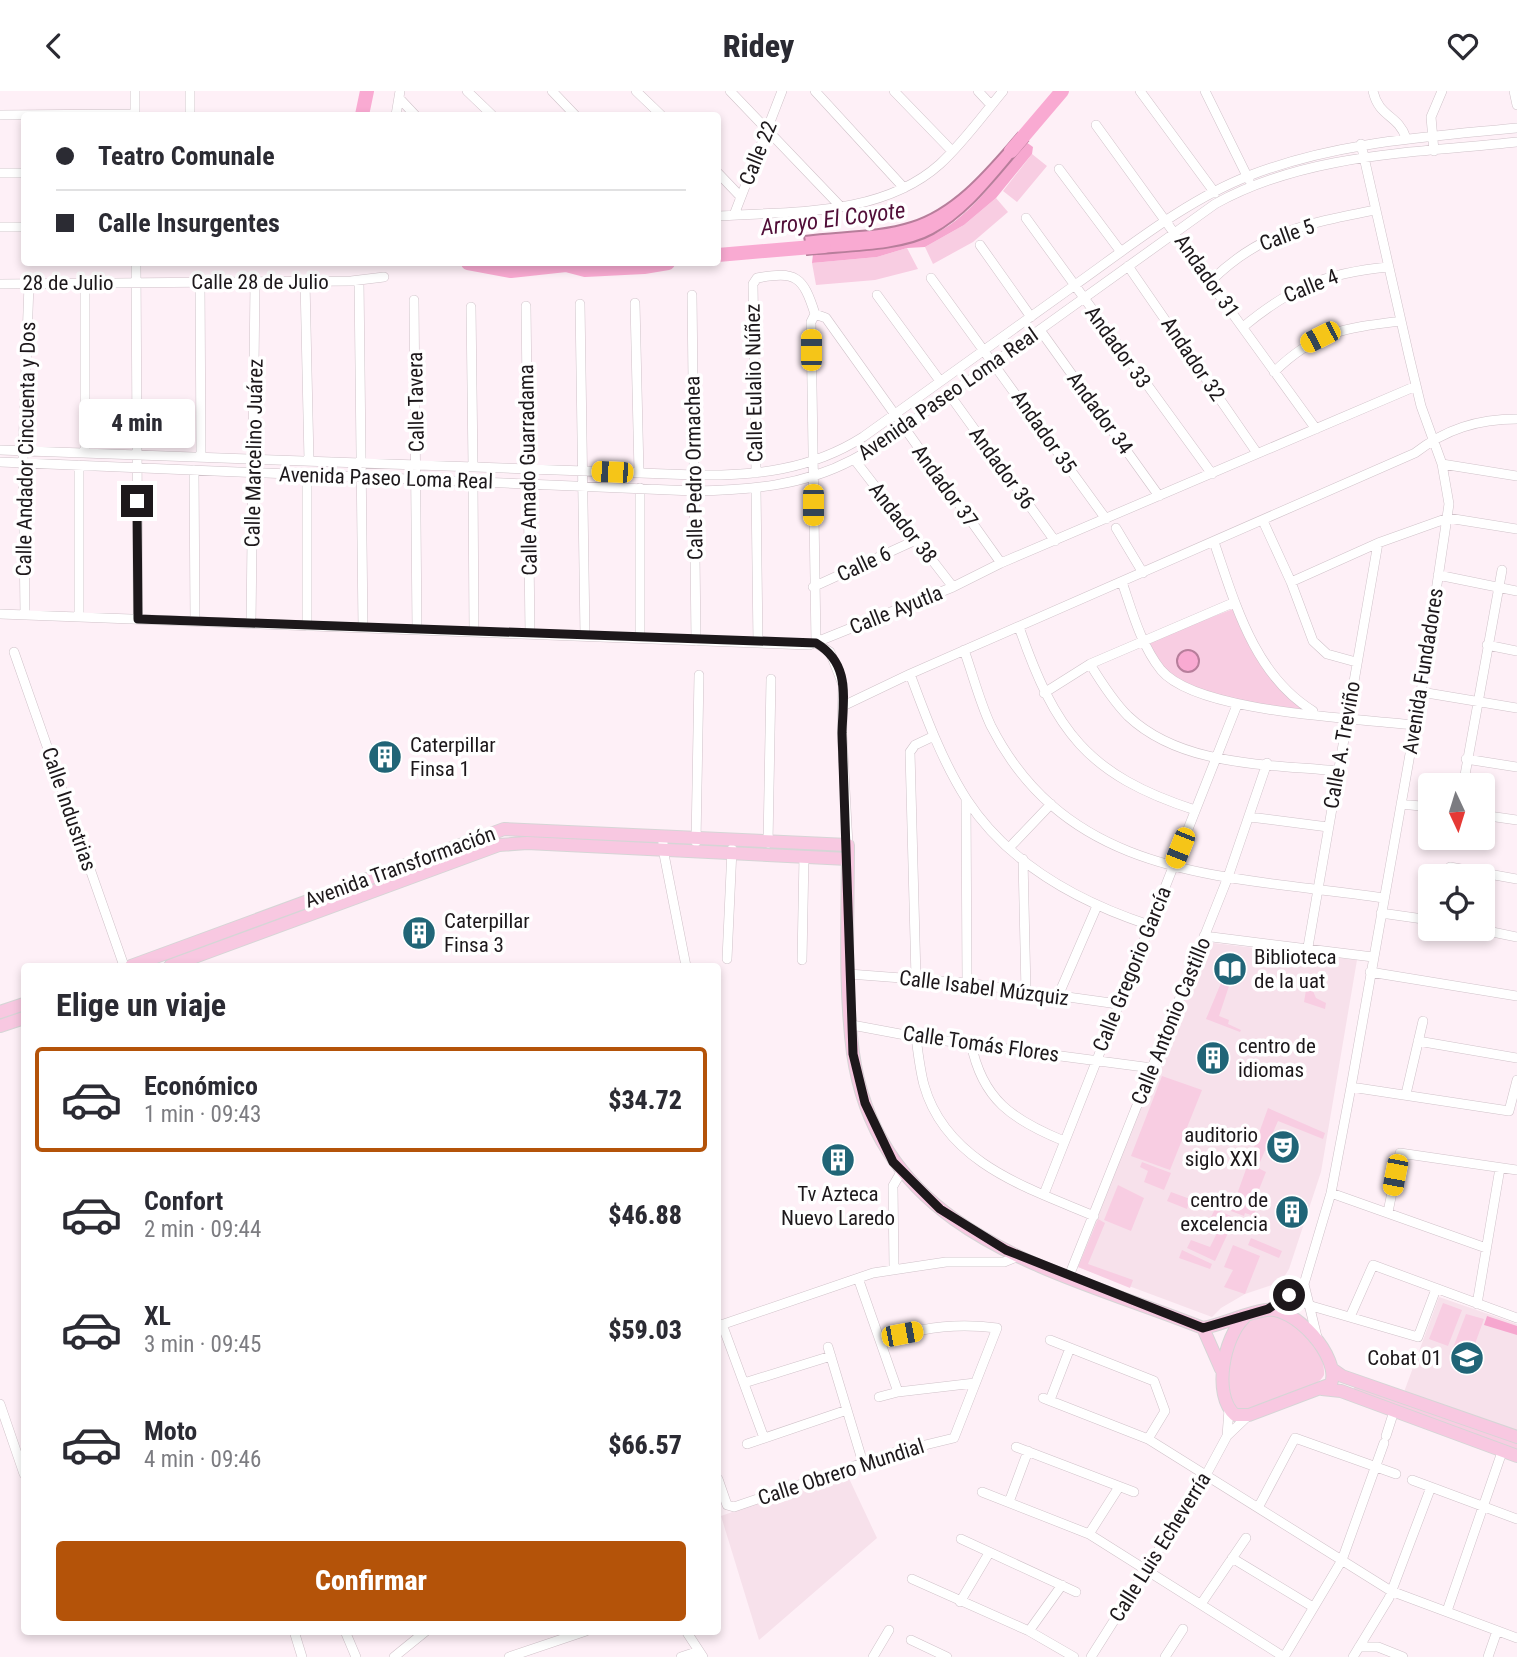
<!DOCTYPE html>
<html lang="es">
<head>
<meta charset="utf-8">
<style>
	body { margin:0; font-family:"Roboto Condensed",sans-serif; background:#f2f2f3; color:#2b2b33; height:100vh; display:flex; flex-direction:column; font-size:26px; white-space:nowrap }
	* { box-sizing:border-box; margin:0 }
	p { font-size:23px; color:#7c7c81 }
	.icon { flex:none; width:38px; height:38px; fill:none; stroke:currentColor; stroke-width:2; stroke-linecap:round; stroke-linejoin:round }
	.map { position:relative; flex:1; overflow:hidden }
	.drawer { position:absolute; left:21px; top:872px; width:700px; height:672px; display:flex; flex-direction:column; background:#fff; border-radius:7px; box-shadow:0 4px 10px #0003 }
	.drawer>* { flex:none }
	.hud { position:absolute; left:21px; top:21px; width:700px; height:154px; border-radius:7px; box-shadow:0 4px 10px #0003; display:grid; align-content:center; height:154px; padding:0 35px; background:#fff }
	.needle { width:46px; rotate:176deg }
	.fabs { position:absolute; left:1418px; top:682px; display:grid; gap:14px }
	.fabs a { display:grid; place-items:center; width:77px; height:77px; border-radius:7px; background:#fff; box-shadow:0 4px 10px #0003; font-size:35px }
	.end { position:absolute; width:32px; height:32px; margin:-16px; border:9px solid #1d181b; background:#fff; box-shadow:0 0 0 4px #fff }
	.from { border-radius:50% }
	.bubble { position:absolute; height:49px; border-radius:7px; background:#fff; box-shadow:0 4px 10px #0003; font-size:23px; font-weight:800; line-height:49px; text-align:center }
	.car { position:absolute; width:21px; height:42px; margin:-21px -10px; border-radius:9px; box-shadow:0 0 5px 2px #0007; background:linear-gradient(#f5c518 24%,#345 0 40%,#f5c518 0 76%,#345 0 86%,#f5c518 0) }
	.hud b { display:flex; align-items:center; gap:24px; height:66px; font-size:26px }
	.hud b+b { border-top:2px solid #e1e1e2 }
	.hud i { width:18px; height:18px; background:#2b2b33 }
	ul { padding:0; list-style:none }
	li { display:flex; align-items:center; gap:21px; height:105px; margin:0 14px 10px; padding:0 21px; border:4px solid transparent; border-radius:7px }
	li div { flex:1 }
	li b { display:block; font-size:26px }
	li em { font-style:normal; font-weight:800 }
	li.current { border-color:#b45309 }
	li>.icon { width:63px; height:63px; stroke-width:1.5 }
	h2 { padding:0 35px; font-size:32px; line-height:84px }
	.primary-button { display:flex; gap:14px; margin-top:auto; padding:14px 35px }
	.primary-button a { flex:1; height:80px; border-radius:7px; background:#b45309; color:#fff; font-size:28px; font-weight:800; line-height:80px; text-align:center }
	header { display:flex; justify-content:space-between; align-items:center; height:91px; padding:0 35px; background:#fff; font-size:32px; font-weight:800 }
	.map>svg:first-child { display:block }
	.built { fill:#f7e1eb }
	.green { fill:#f8cde2 }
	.forest { fill:#f6a7cf }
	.water { fill:#f9aad2; stroke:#b77e9b; stroke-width:2 }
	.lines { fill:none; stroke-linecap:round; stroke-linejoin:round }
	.river { stroke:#f9aad2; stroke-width:14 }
	.minor-casing { stroke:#d0c2c9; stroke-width:10 }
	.major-casing { stroke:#d6d5d6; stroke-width:14 }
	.minor { stroke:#fff; stroke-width:9 }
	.major { stroke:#f8c8e1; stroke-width:12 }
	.route { stroke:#1d181b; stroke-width:9 }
	.labels { text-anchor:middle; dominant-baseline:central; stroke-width:7; stroke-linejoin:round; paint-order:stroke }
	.street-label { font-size:21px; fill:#1d181b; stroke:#fff }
	.poi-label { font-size:21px; fill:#1d181b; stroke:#fff; text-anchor:start }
	.water-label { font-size:23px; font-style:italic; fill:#510e38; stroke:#fff }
</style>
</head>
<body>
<header><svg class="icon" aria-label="back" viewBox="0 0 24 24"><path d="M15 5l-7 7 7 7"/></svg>Ridey<svg class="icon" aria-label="heart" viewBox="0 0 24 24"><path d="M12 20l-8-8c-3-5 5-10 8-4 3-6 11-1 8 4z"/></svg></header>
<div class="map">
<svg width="1517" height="1566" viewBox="0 0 1517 1566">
	<rect width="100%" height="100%" fill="#fef0f7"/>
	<!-- built -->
	<path class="built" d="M1205 851 1357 869 1321 1081 1289 1178 1281 1191 1245 1203 1221 1217 1212 1226 1078 1176Z
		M1439 1206 1517 1233V1343L1404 1301Z
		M846 1381 877 1447 759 1549 721 1425Z"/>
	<!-- green -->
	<path class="green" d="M1032 63 1047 75 1017 111 1003 100Z
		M996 107 1008 121 973 151 933 173 925 156 964 134Z
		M907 157 918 178 875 189 816 194 812 172 877 166Z
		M1233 518 1257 567 1311 621 1210 608 1177 592 1144 552Z
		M1221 892 1229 895 1219 925 1229 929 1228 933 1241 939 1240 941 1206 928Z
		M1307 893H1310L1316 907 1326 912 1325 918 1304 911Z
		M1162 985 1202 999 1170 1079 1131 1065Z
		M1268 1017 1325 1042 1323 1048 1278 1030 1260 1071V1078L1266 1081 1252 1116 1256 1118 1254 1125 1245 1122 1244 1125 1231 1120Z
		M1142 1071 1171 1082 1164 1099 1144 1091 1148 1080 1140 1076Z
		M1118 1094 1144 1107 1131 1140 1104 1129Z
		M1171 1101 1190 1108 1187 1118 1167 1110Z
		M1215 1118 1231 1125 1227 1135 1210 1128Z
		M1098 1128 1105 1132 1088 1173 1133 1189 1130 1197 1078 1176Z
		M1219 1138 1228 1142 1215 1170 1187 1157 1191 1149 1210 1156Z
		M1251 1147 1282 1160 1279 1167 1248 1154Z
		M1233 1154 1260 1165 1245 1203 1224 1196 1233 1179 1224 1176Z
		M1182 1159 1212 1173 1210 1178 1179 1167Z
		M1443 1212 1462 1219 1448 1255 1429 1248Z
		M1276 1222C1297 1236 1326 1254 1324 1284 1316 1301 1252 1323 1234 1322 1223 1273 1222 1271 1249 1228Z
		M1466 1223 1484 1228 1471 1264 1453 1257Z
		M1355 1295 1517 1351V1360L1353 1299Z"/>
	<!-- forest -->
	<path class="forest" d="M1026 51 1033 56 1032 63 996 107 964 134 925 156 907 157 877 166 812 172 813 163C850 159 895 160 930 145 971 127 998 84 1026 51Z
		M1487 1225 1517 1235V1244L1484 1234Z"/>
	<!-- water -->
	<path class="water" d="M1018 42 1028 50C998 83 973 121 933 143 901 161 843 160 807 164L804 145C839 140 877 142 911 131 956 117 989 75 1018 42Z
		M1177 570a11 11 0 1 1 22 0a11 11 0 1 1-22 0Z"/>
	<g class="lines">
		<!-- river -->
		<path class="river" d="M362 24 367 0
			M1011 60 1062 0
			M718 164 824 155
			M468 172 511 180 566 174 585 179 644 176 668 172"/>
		<!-- minor casing -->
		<g class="minor-casing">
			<path id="minor" d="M135 0V24
				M190 0V24
				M467 0 492 24
				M552 0 575 24
				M636 0 661 24
				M730 0 840 115
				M815 0 904 97
				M894 0 952 60
				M978 0 991 14
				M1140 0 1215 102
				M1205 0 1249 89
				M1373 0C1379 27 1398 23 1406 47
				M1514 0 1517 14
				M399 7 415 24
				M0 24 135 23
				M396 24 400 0
				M1096 34 1316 338
				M1434 60 1431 26 1442 0
				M1059 78 1121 161
				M0 82H24
				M718 82 740 105
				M734 124 782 0
				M718 125C791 120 881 126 940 73 963 52 983 24 1003 0
				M1026 127 1212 383
				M0 136H24
				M980 154 1031 226
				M136 172 138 528
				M1128 175 1257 362
				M931 187 1106 428
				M359 189 363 537
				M305 190 309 370
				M1211 190C1260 141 1309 132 1375 119
				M200 191 201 366
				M0 193 351 190 384 186
				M692 204 696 550
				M877 204 940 290
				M414 209 417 539
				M635 212 639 382
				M580 213 585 545
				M526 215 530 543
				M471 216 473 376
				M1243 236C1291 196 1326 182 1388 176
				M1040 239 1159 405
				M1274 281C1316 240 1345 237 1401 230
				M949 303 1055 450
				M0 359 695 384C755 385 811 379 863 346 933 295 1005 245 1075 194 1130 155 1188 108 1251 84 1337 51 1426 46 1517 37
				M85 362V192
				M854 368 953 496
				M0 371 694 400C749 399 803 395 852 369 870 360 886 347 903 337L1215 113C1307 62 1415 62 1517 51
				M1442 373 1517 385
				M79 374V526
				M194 379 195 530
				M756 382 753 193 757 187C796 180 803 185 815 223
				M307 383V535
				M473 390 474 541
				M640 397V547
				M756 397 758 552
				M1263 430 1291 491 1313 550 1327 563 1356 571
				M1116 437 1143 482
				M1214 451C1235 512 1254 584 1313 620
				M1438 484 1517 500
				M1122 491C1132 520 1141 554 1161 579 1197 622 1356 627 1414 634
				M1291 491 1378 452 1448 427 1517 438
				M813 496 916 449
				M0 523 809 554 953 496 1001 472 1416 295
				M25 524 23 359 29 193
				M251 533 255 191
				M1019 536C1055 640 1087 684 1195 719
				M816 552 811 231 815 223 826 227 1001 472
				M816 552 830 561 843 594 842 642 848 754
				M1487 554 1517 560
				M964 559C973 584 980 612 991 635 1071 792 1232 784 1383 807
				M14 561 124 875
				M1090 573C1101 591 1113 610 1128 625 1182 676 1269 673 1338 680
				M910 583C926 626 942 670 967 709 1009 773 1079 811 1149 834
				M1421 601 1517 617
				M1044 602 1090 573 1235 511
				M843 615 910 583 1415 362C1446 338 1478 328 1517 328
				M1466 668 1517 676
				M1463 695 1502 479
				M966 709 967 892
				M1401 713 1430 716
				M1482 724 1517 729
				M1250 726 1328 736
				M663 745V758L686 875
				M696 751 699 584
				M768 752 771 588
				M1009 757 1051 713
				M1023 768 1026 901
				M1449 786 1450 776 1517 788
				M1381 822 1430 829
				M1478 838 1517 846
				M1204 845 1373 866
				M1308 856 1378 452
				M727 868 732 758
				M802 869 804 765
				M1370 881 1517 905
				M849 883 967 892 1118 913
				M916 887 910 661 915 654 934 645
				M1058 905 1097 815
				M852 934 916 946 1152 977
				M916 946C918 962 920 979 924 994 946 1072 1028 1097 1094 1125
				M1418 950 1517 967
				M971 952C982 1009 1013 1029 1064 1050
				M1351 996 1509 1020 1517 989
				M1406 1003 1423 930
				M1331 1102 1486 1157
				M1044 1103 1237 614
				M1388 1121 1400 1062 1517 1079
				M894 1177 893 1095 901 1081
				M1069 1185 1228 786 1267 672
				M858 1187 898 1301
				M1477 1213 1500 1077
				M1308 1214 1418 1246 1436 1198
				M1268 1218 1304 1193
				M1350 1226 1373 1174 1517 1227
				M722 1233 764 1347
				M718 1235 873 1182 946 1171H1004L1019 1165
				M1317 1246 1304 1193 1331 1102 1351 996 1421 601 1449 413 1442 373 1421 315 1409 265 1361 53
				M1050 1249 1154 1290 1165 1320 1148 1348
				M828 1256 863 1372
				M744 1292 831 1265
				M879 1306 898 1301 975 1292
				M1043 1307 1148 1348 1391 1500 1517 1547
				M1050 1309 1070 1257
				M0 1313 24 1383
				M1227 1345 1229 1318
				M1386 1345 1394 1320
				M747 1353 847 1319
				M1016 1356 1134 1401
				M718 1388 727 1414 734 1416 892 1362 954 1347 997 1237C958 1232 918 1236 882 1251
				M1412 1389 1517 1428
				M982 1401 1089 1443 1284 1566
				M1009 1411 1028 1360
				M1259 1415 1295 1347 1396 1383
				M1089 1443 1119 1396
				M961 1448 1076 1501
				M1232 1467 1313 1516
				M912 1488 1029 1540 1074 1566
				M960 1511 989 1462
				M1201 1513 1246 1447
				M1447 1520 1502 1361
				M294 1540 302 1566
				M345 1540 356 1566
				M686 1540 703 1566
				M1029 1540 1062 1494
				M911 1549 947 1566
				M1359 1556H1378L1403 1566
				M394 1566 426 1540
				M509 1566 586 1540
				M681 1566 699 1560
				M873 1566 889 1539
				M1091 1566 1206 1384 1227 1345 1249 1324
				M1165 1566 1183 1538
				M1284 1566 1342 1469 1384 1352
				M1353 1566 1389 1507 1431 1396
				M1488 1566 1497 1540"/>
		</g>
		<!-- major casing -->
		<g class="major-casing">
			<path id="major" d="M131 875 504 738 848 754C848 822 844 894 853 962 879 1146 1057 1179 1203 1237
				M170 875 499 754 527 752 848 768
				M0 921 24 913
				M0 935 24 927
				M1203 1237C1224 1233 1245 1222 1266 1219 1294 1214 1341 1266 1331 1293L1249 1324H1235C1212 1304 1224 1246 1244 1227
				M1203 1237 1221 1278
				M1332 1278 1342 1285 1517 1346
				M1322 1298 1341 1300 1517 1365"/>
		</g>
		<!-- minor -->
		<use href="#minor" class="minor"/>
		<!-- major -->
		<use href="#major" class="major"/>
	</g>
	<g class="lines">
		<!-- route -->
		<path class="route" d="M137 410 138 528 816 552C851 573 843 606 842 642L853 963 865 1012 893 1071 940 1118 1006 1159 1203 1237 1268 1218 1289 1204"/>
	</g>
	<!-- icons -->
	<defs>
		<g id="building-disc" transform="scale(1.75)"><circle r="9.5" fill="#216577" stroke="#fff"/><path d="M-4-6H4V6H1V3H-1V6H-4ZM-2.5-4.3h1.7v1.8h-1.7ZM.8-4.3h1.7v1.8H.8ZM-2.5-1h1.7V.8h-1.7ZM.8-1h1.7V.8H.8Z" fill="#fff"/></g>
		<g id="library-disc" transform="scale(1.75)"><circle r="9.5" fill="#216577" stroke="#fff"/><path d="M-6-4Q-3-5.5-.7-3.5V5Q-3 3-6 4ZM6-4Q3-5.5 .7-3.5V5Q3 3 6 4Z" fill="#fff"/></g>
		<g id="theatre-disc" transform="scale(1.75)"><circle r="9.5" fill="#216577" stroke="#fff"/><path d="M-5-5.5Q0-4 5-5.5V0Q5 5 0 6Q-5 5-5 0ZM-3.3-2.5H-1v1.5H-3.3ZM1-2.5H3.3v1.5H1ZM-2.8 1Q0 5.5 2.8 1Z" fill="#fff"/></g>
		<g id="university-disc" transform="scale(1.75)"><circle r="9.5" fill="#216577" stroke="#fff"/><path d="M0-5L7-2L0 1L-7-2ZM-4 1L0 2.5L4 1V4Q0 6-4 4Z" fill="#fff"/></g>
	</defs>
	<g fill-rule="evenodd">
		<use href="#building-disc" x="385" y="666"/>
		<use href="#building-disc" x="419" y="842"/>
		<use href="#library-disc" x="1230" y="878"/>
		<use href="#building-disc" x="1213" y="967"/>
		<use href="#theatre-disc" x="1283" y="1056"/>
		<use href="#building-disc" x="838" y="1069"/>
		<use href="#building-disc" x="1292" y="1121"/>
		<use href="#university-disc" x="1467" y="1267"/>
	</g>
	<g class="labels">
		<!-- street labels -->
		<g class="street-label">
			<text transform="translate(758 62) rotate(-68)">Calle 22</text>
			<text transform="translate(1287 144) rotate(-20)">Calle 5</text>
			<text transform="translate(1207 185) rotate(55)">Andador 31</text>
			<text x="260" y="191">Calle 28 de Julio</text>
			<text x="68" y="192">28 de Julio</text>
			<text transform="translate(1311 195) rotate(-22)">Calle 4</text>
			<text transform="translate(1118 256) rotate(54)">Andador 33</text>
			<text transform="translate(1193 268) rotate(56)">Andador 32</text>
			<text transform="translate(754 292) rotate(-91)">Calle Eulalio Núñez</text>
			<text transform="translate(948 303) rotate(-35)">Avenida Paseo Loma Real</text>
			<text transform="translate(416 311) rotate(-91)">Calle Tavera</text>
			<text transform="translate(1100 322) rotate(54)">Andador 34</text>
			<text transform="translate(1044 341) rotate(55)">Andador 35</text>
			<text transform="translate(26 358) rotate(-89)">Calle Andador Cincuenta y Dos</text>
			<text transform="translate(254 362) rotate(-89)">Calle Marcelino Juárez</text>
			<text transform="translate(694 377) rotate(-91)">Calle Pedro Ormachea</text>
			<text transform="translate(1002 377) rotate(54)">Andador 36</text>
			<text transform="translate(528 379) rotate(-91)">Calle Amado Guarradama</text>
			<text transform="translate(386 387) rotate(2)">Avenida Paseo Loma Real</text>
			<text transform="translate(945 395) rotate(54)">Andador 37</text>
			<text transform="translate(903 432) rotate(52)">Andador 38</text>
			<text transform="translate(864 473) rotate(-25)">Calle 6</text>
			<text transform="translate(896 519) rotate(-22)">Calle Ayutla</text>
			<text transform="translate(1423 580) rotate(-81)">Avenida Fundadores</text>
			<text transform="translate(1342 654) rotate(-80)">Calle A. Treviño</text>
			<text transform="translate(69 718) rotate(71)">Calle Industrias</text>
			<text transform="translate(400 776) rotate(-20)">Avenida Transformación</text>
			<text transform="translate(1132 878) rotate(-68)">Calle Gregorio García</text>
			<text transform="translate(984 897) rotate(7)">Calle Isabel Múzquiz</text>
			<text transform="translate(1171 930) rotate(-68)">Calle Antonio Castillo</text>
			<text transform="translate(981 953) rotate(8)">Calle Tomás Flores</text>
			<text transform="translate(841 1381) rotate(-18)">Calle Obrero Mundial</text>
			<text transform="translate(1160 1456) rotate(-58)">Calle Luis Echeverría</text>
		</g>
		<!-- poi labels -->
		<g class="poi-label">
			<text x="410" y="654">Caterpillar<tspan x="410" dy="24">Finsa 1</tspan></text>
			<text x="444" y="830">Caterpillar<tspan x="444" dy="24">Finsa 3</tspan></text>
			<text x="1254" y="866">Biblioteca<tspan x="1254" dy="24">de la uat</tspan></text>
			<text x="1238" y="955">centro de<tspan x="1238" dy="24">idiomas</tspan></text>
			<text x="1258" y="1044" text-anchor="end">auditorio<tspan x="1258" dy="24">siglo XXI</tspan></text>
			<text x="838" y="1103" text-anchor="middle">Tv Azteca<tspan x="838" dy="24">Nuevo Laredo</tspan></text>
			<text x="1268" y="1109" text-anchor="end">centro de<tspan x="1268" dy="24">excelencia</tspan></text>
			<text x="1442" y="1267" text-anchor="end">Cobat 01</text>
		</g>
		<!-- water labels -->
		<g class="water-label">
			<text transform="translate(833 128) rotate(-7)">Arroyo El Coyote</text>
		</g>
	</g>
</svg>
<div class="fabs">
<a><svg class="needle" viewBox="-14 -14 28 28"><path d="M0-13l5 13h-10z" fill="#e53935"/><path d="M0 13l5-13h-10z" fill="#7c7c81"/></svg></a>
<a><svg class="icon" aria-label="locate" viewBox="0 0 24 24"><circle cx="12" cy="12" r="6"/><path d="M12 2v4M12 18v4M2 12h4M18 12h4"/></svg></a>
</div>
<i class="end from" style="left:1289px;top:1204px"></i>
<i class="end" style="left:137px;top:410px"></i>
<div class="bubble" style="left:79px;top:308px;width:116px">4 min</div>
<i class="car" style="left:1320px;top:246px;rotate:243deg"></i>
<i class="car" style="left:811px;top:259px;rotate:0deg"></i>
<i class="car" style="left:612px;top:381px;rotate:272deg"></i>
<i class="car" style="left:813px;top:414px;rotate:180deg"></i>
<i class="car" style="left:1180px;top:757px;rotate:202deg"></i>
<i class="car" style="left:1395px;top:1084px;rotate:191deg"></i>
<i class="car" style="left:902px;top:1243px;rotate:79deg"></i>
<div class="hud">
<b><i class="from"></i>Teatro Comunale</b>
<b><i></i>Calle Insurgentes</b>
</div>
<section class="drawer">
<h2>Elige un viaje</h2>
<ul>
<li class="current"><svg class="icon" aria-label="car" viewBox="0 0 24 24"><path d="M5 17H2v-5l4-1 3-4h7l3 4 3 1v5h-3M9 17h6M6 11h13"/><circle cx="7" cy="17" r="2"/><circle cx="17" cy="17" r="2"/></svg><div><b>Económico</b><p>1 min · 09:43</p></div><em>$34.72</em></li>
<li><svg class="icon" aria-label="car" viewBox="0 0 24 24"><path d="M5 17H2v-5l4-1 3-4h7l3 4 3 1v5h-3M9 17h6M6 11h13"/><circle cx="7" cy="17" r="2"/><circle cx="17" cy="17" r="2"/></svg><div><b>Confort</b><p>2 min · 09:44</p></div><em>$46.88</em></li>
<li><svg class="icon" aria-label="car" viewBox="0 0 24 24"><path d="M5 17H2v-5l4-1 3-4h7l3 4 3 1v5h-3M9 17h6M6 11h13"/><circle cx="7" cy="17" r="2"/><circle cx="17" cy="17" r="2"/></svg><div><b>XL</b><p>3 min · 09:45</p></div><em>$59.03</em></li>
<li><svg class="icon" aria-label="car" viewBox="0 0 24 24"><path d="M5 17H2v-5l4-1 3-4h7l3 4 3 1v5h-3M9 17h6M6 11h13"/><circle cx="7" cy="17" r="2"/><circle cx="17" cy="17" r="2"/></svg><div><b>Moto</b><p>4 min · 09:46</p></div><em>$66.57</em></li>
</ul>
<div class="primary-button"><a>Confirmar</a></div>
</section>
</div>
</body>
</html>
